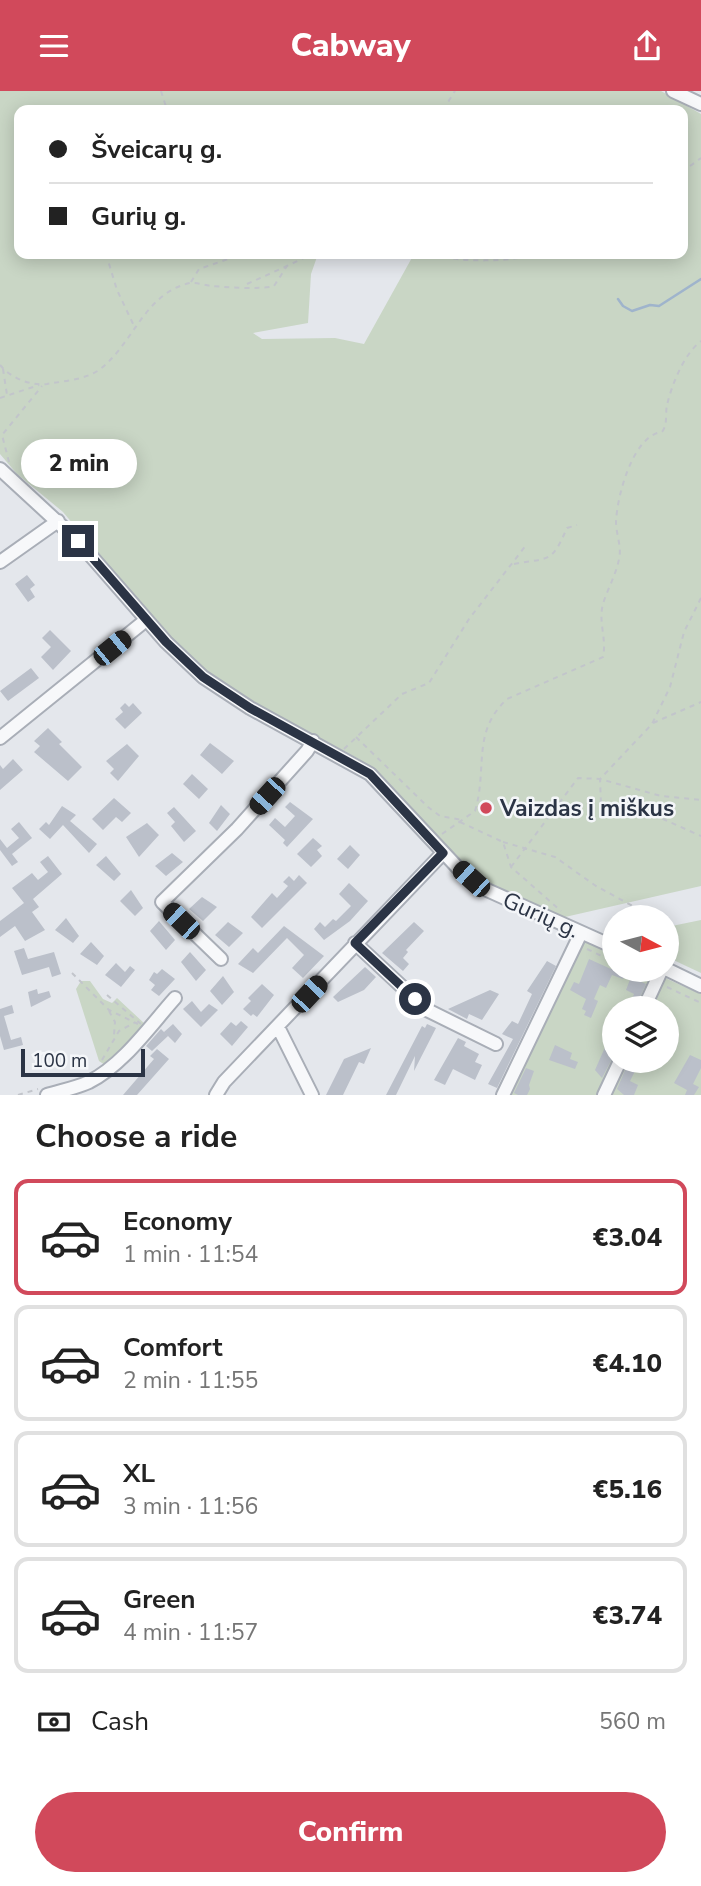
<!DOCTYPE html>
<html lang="en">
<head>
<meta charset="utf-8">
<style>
	body { margin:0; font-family:"Nunito Sans",sans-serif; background:#f6f6f6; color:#222; height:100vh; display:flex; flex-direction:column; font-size:26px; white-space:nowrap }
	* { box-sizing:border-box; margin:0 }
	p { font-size:23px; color:#767676 }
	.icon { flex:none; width:38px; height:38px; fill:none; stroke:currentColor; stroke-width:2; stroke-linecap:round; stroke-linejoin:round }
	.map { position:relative; height:1004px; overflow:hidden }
	.panel { display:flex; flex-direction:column; background:#fff; flex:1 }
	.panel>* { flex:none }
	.hud { position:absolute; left:14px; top:14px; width:674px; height:154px; border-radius:14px; box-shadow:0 4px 18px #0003; display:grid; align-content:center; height:154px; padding:0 35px; background:#fff }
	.needle { width:46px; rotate:97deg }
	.tools { position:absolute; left:602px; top:814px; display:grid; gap:14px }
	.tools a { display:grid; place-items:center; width:77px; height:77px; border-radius:50%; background:#fff; box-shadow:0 4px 18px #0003; font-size:35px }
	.scale { position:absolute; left:21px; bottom:18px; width:124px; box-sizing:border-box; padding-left:7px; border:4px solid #2b3445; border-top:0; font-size:19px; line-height:24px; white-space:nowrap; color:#2b3445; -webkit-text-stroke:5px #f4f6f9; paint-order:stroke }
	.end { position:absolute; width:32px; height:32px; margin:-16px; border:9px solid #2b3445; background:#fff; box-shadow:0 0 0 4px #fff }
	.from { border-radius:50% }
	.bubble { position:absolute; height:49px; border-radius:24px; background:#fff; box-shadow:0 4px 18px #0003; font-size:23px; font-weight:800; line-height:49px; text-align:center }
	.car { position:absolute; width:21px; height:42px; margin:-21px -10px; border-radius:9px; box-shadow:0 0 5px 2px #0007; background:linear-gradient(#222 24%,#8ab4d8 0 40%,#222 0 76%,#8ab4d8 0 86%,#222 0) }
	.hud b { display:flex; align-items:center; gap:24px; height:66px; font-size:26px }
	.hud b+b { border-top:2px solid #e0e0e0 }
	.hud i { width:18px; height:18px; background:#222 }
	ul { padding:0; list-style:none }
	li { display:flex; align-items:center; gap:21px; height:116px; margin:0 14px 10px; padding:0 21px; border:4px solid #e0e0e0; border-radius:14px }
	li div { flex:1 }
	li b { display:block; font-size:26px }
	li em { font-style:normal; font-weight:800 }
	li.on { border-color:#d1495b }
	li>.icon { width:63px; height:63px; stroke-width:1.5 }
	h2 { padding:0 35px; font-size:32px; line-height:84px }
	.pay { display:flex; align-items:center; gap:18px; height:77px; padding:0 35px; font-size:26px }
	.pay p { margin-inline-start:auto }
	.action { display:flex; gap:14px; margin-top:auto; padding:14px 35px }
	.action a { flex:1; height:80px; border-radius:42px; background:#d1495b; color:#fff; font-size:28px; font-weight:800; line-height:80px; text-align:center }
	header { display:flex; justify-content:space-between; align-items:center; height:91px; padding:0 35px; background:#d1495b; color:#fff; font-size:32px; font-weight:800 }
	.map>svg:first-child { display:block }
	.green { fill:#c9d6c5; fill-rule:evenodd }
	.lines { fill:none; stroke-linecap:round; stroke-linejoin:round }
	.stream { stroke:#9fb4cc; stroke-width:2.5 }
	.building { fill:#bbc0ca }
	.minor-casing { stroke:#a9aeb7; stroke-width:16 }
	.path { stroke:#c2c5cb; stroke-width:2; stroke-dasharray:5 5; stroke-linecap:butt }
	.minor { stroke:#f7f8fa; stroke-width:12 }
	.route { stroke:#2b3445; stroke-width:9 }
	.poi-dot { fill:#d1495b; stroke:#f4f6f9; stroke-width:2.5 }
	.labels { text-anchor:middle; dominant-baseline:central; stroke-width:5; stroke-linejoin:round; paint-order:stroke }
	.poi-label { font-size:23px; font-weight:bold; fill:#2b3445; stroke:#f4f6f9; text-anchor:start }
	.street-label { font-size:23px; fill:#2b3445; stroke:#f4f6f9 }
</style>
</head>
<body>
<header><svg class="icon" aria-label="menu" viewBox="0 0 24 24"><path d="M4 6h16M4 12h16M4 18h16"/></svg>Cabway<svg class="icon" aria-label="share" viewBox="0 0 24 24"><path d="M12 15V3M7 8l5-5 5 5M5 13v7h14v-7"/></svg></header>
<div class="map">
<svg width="701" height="1004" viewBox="0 0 701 1004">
	<rect width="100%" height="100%" fill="#e4e7ec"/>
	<!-- green -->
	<path class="green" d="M0 0H661L701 23V795L565 826 510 805 483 790 461 773 380 685 359 668 234 601 209 582 166 544 63 421 17 383 0 363ZM19 19H682V163H414L364 253 335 247 262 248 253 242 308 232 311 183 318 163H19Z
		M701 829V882L667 866V836Z
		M576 846 614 863V878L647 879 701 903V1004H496ZM614 917H667V970H614Z
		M81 890H90L103 908 112 912 117 907 145 933 105 974 99 970 76 898Z"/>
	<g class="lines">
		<!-- stream -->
		<path class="stream" d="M618 208 623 215 632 220 650 214 659 215 701 188"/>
	</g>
	<!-- building -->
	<path class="building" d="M27 484 35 494 30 498 35 506 28 511 15 493Z
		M50 539 71 560 53 579 41 566 51 556 42 547Z
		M31 577 39 587 8 610 0 600Z
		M125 612 129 616 133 612 142 622 125 638 115 628 123 621 120 617Z
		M48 637 62 651 59 653 82 676 68 690 34 661 40 655 34 650Z
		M210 652 234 670 222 683 200 664Z
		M127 653 139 665 118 690 110 682 114 678 106 670Z
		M13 668 23 679 0 699V674L3 678Z
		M192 683 208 698 199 708 183 693Z
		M114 707 131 722 122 731 116 726 103 739 92 728Z
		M290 711 313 728 287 756 283 752 285 749 269 734 275 727 285 736 295 725 285 716Z
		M221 714 230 723 217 740 209 732Z
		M62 715 76 724 70 730 97 753 89 762 63 734 50 748 39 738 46 731 49 734Z
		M174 716 196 740 184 751 171 735 175 731 167 722Z
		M19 731 32 747 12 763 18 771 12 775 0 759V748L7 757 19 747 11 738Z
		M147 732 159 744 139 766 126 746Z
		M313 747 322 755 317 759 322 765 311 776 297 763Z
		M350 754 360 764 348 778 337 768Z
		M172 762 183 771 166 785 155 775Z
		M48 765 62 783 33 808 39 816 32 821 45 839 25 850 15 835 0 846V830L24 812 12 797 32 782 38 789 48 781 40 771Z
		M106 765 121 783 114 790 96 774Z
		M299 784 307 792 262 837 251 826 272 802 277 807 288 795 283 791 289 785 294 790Z
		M349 792 368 810 350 830 324 849 314 838 320 831 325 836 333 828 336 830 351 815 339 803Z
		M131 799 143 817 135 825 120 810Z
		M202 806 217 816 203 830 189 818Z
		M66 827 79 845 73 852 55 839Z
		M159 830 175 849 166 859 150 840Z
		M228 831 243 842 229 856 215 844Z
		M414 831 424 840 406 859 408 861 403 867 409 873 403 880 382 862Z
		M284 835 324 865 303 887 292 877 304 864 287 847 253 882 238 873 253 857 258 862Z
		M91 851 104 865 97 874 80 863Z
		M24 857 28 868 54 861 61 883 52 886 49 876 22 884 14 860Z
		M190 861 206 879 196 890 181 871Z
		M589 868 611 878H627L623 888 612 884 606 897 600 894 594 908 598 910 591 927 584 924 586 920 582 918 586 908 570 899 574 891 579 893Z
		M547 870 556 875 497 997 488 993 513 948 502 943 512 930 518 933 532 903 527 900Z
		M116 872 125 881 130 875 135 879 121 896 105 884Z
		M365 876 376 886 364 899 338 911 333 906Z
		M162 878 175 888 159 905 151 899 155 894 149 889 154 881 157 883Z
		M223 885 234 901 222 914 210 900Z
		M631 886 646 893 635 917H628L634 903 626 899Z
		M262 893 274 904 257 926 253 923 251 925 243 918 251 910 248 907Z
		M37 898 38 903 49 900 51 906 31 916 28 901Z
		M490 899 499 903 482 929 469 923 467 928 448 918Z
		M192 910 201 921 209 913 218 919 201 936 183 918Z
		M12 914 14 922 4 925 11 949 21 946 23 954 4 959 0 945V918Z
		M241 930 248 936 232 955 220 943 231 931 236 935Z
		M173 933 182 943 175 952 168 945 152 960 146 955 161 938 168 945 164 941Z
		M427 933 436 937 414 980 415 965 396 1004H386L422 935 425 937Z
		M458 947 466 951 464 955 479 963 475 971 482 974 475 989 453 978 445 994 434 989Z
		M555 954 572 962 570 968 578 971 575 978 549 969Z
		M606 954 614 958V964L602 987 595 979Z
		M371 957 364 973 359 971 343 1004H326L344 968Z
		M157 958 169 968 137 1004H123L154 968 150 965Z
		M690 964 701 969V977L693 993 699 996 694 1004H685L687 999 674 992Z
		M629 970H640L630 990 638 994 634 1004H624L617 998Z
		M526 977 534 980 529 994 530 998 527 1004H518L514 1002Z"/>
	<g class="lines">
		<!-- minor casing -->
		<g class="minor-casing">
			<path id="minor" d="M673 0 701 13
				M0 378 78 450 166 551 203 586 250 617 370 683 458 777 487 799 614 856
				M0 471 58 430
				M0 647 146 529
				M355 852 427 919 496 953
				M221 868 162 811 237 738 307 660 313 650
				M666 878 701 895
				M644 917 662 878
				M278 936 312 1004
				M47 1004C60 1000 76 997 89 991 123 974 150 935 175 907
				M216 1004 224 991 443 762
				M503 1004 581 842
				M604 1004 620 970"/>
		</g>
		<!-- path -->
		<path class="path" d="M161 0 167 19
			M443 19 455 0
			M682 81 701 67
			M106 163 117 199 135 237
			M434 163C455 172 515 171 536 163
			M191 191 199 178 243 163
			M247 193 287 175
			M0 274C11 287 30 295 47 293 64 290 84 289 99 279 133 254 144 202 190 192 196 191 204 194 211 195 228 196 259 199 274 195L287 175 312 163
			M3 278 7 304
			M0 307 39 294
			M9 371 2 344 42 295
			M514 473C551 466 551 473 567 437L577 434
			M701 507 684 541 670 596 652 633 600 688 601 713 654 724 701 745
			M653 632 701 611
			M356 646 428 716 440 725 462 729
			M344 658 402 603 429 592 469 528 527 453
			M460 731 503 751 511 776 561 820
			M442 743 475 720C488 677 471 642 507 608L603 566C607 548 598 531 603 513 607 499 616 484 619 468 622 456 616 443 616 431 617 405 633 344 662 341 668 333 665 324 667 314 672 293 684 263 701 250
			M503 751 555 766 596 795 653 826
			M511 776 578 687 600 688 661 705 701 709
			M667 853 668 869
			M587 858 614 871
			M630 878 646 886
			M72 882 109 919 138 933
			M667 896 701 912
			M107 904 141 933
			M109 920 115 931 114 944
			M102 969 119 940 134 932
			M18 1004 38 998"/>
		<!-- minor -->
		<use href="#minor" class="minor"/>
	</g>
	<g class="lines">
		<!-- route -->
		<path class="route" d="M78 450 166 551 203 586 250 617 370 683 443 762 355 852 415 908"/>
	</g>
	<!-- markers -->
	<circle class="poi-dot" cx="486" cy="717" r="7"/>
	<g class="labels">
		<!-- poi labels -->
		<g class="poi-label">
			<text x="500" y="717">Vaizdas į miškus</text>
		</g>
		<!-- street labels -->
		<g class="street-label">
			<text transform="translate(541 824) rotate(24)">Gurių g.</text>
		</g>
	</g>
</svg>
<div class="tools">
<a><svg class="needle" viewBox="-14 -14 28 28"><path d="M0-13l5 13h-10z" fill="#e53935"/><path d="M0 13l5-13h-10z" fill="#767676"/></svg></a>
<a><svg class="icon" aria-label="layers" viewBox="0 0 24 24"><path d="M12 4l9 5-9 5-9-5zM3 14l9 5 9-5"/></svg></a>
</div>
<div class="scale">100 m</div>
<i class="end from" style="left:415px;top:908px"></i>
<i class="end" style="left:78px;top:450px"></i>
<div class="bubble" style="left:21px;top:348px;width:116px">2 min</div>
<i class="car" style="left:112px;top:557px;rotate:51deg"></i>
<i class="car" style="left:267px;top:705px;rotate:222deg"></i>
<i class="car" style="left:471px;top:788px;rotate:312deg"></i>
<i class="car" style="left:181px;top:830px;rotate:314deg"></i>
<i class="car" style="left:309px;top:903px;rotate:43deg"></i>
<div class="hud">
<b><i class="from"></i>Šveicarų g.</b>
<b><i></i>Gurių g.</b>
</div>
</div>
<section class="panel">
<h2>Choose a ride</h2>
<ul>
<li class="on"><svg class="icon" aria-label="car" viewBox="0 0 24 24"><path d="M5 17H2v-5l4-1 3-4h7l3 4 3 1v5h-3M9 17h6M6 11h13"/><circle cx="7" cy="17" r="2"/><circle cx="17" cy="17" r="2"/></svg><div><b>Economy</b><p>1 min · 11:54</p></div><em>€3.04</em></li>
<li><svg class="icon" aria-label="car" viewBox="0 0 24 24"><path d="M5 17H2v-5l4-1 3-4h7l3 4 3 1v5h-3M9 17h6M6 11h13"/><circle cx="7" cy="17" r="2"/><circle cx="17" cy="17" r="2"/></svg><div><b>Comfort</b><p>2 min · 11:55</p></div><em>€4.10</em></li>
<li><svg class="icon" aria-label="car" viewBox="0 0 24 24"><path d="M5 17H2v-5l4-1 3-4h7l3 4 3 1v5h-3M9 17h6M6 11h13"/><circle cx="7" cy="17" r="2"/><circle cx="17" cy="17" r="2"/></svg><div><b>XL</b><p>3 min · 11:56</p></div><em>€5.16</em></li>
<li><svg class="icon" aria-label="car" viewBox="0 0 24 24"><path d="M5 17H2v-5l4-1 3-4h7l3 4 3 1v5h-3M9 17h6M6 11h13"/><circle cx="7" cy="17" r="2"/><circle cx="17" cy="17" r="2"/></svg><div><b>Green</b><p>4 min · 11:57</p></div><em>€3.74</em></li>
</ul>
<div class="pay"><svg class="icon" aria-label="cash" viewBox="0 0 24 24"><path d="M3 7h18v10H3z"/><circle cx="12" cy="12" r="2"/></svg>Cash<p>560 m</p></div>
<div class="action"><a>Confirm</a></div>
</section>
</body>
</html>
